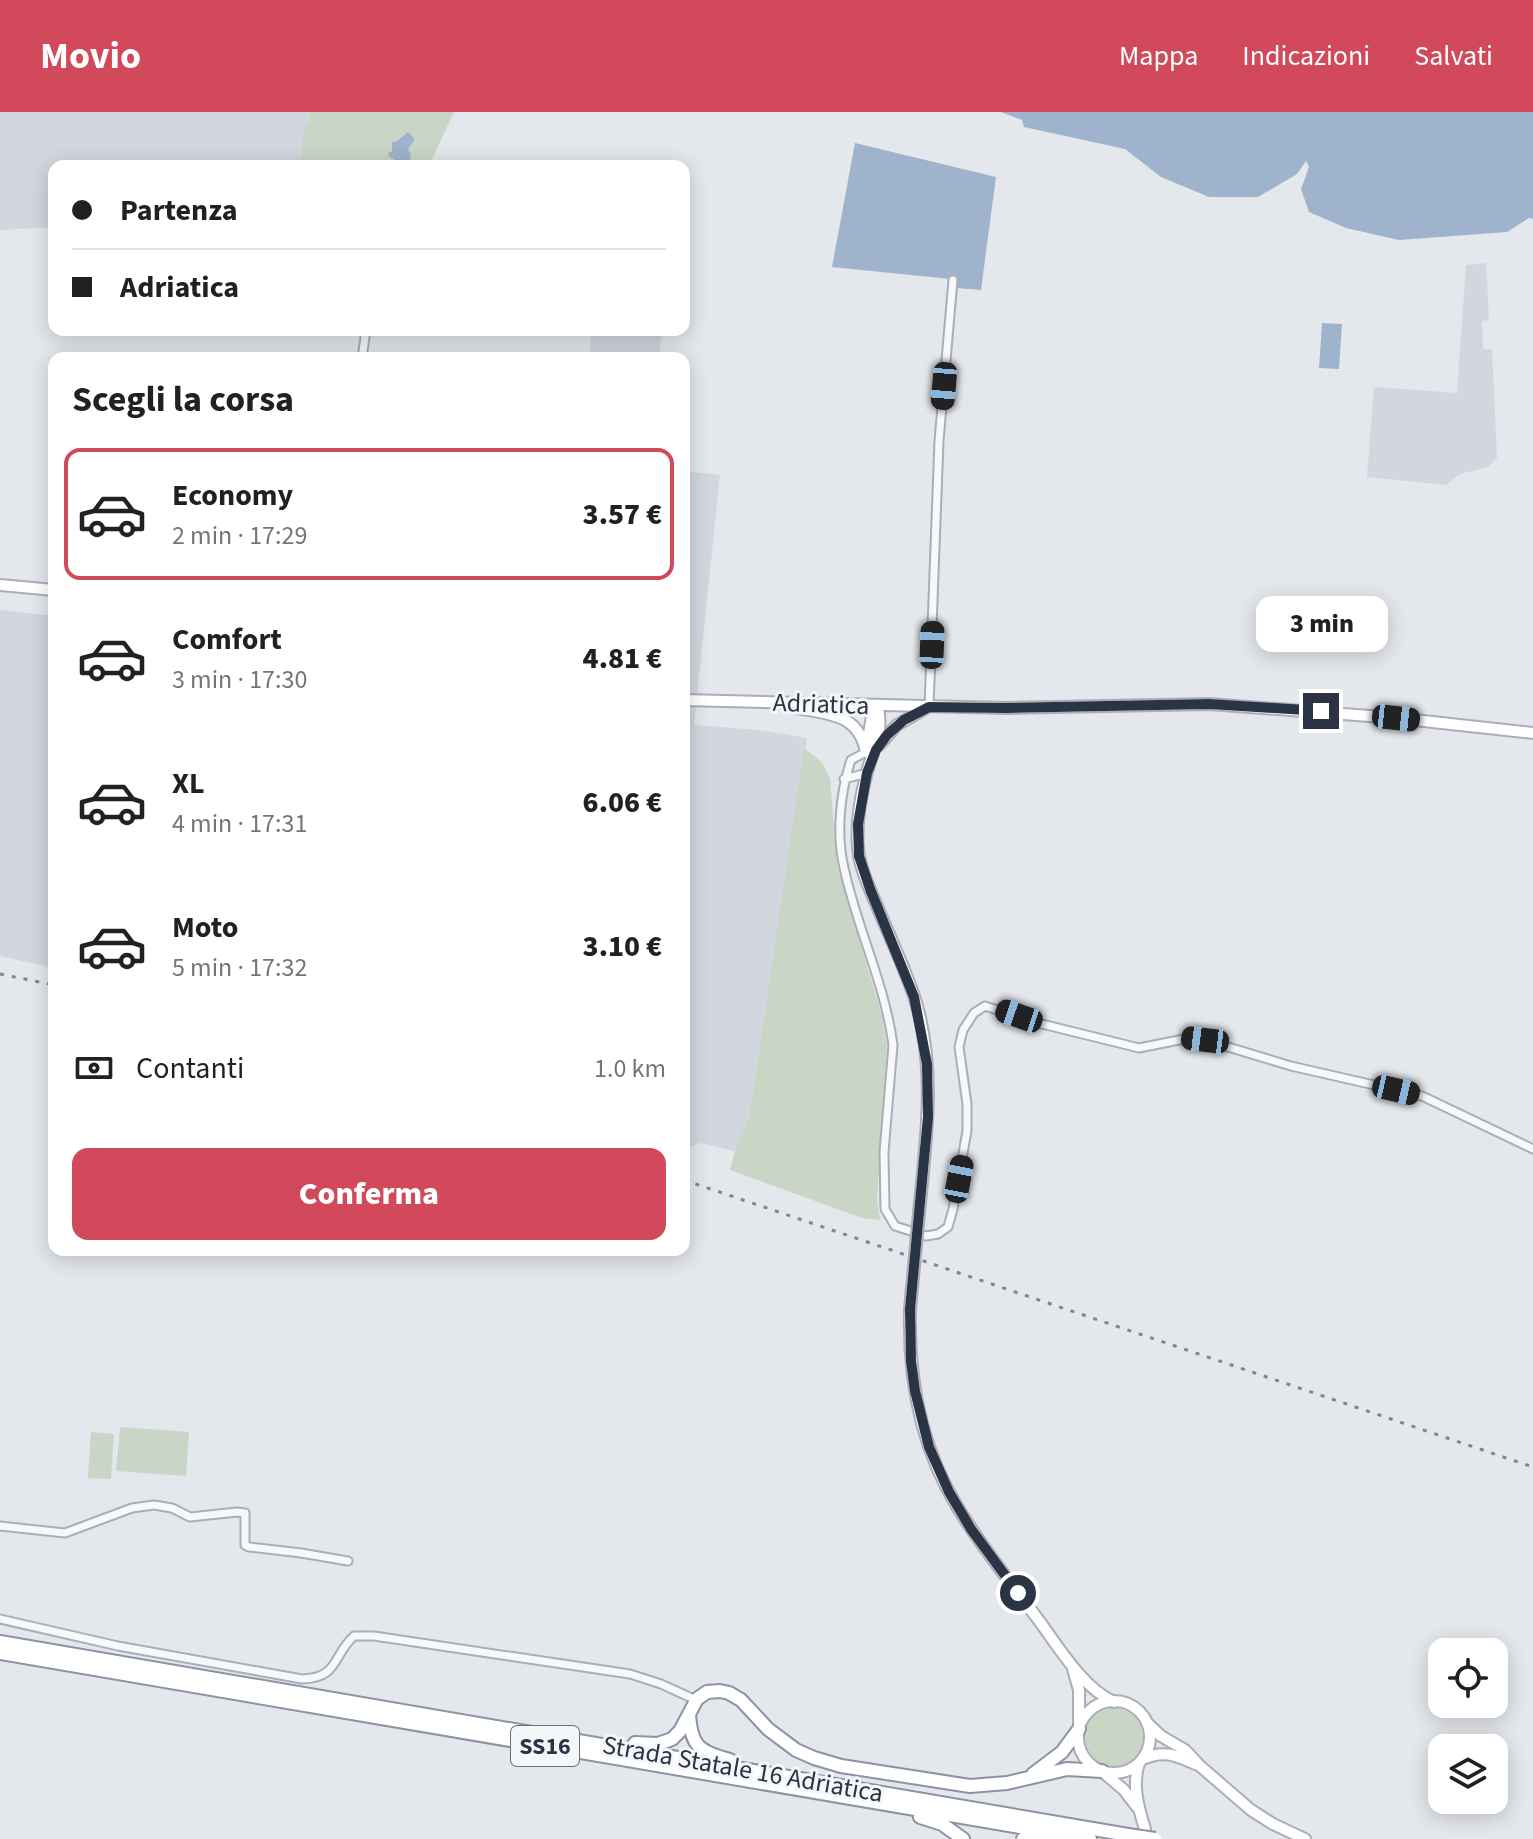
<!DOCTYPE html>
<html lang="it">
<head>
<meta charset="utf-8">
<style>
	body { margin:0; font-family:"Source Sans 3",sans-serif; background:#f2f2f2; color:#202124; height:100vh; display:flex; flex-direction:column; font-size:30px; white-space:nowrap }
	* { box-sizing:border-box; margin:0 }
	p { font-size:26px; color:#757577 }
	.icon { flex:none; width:44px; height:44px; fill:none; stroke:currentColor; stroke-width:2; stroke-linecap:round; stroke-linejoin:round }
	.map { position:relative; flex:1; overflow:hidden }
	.drawer { position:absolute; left:48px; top:240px; width:642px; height:904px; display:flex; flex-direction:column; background:#fff; border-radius:16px; box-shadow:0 4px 20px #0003 }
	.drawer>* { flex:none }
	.guide { position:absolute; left:48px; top:48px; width:642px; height:176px; border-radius:16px; box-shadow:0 4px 20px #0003; display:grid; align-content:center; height:176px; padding:0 24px; background:#fff }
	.buttons { position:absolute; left:1428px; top:1526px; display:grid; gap:16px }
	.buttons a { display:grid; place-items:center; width:80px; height:80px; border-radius:16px; background:#fff; box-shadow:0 4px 20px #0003; font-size:40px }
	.end { position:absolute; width:36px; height:36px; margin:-18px; border:10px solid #2b3445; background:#fff; box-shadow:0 0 0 4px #fff }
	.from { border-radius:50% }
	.bubble { position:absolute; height:56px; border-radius:16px; background:#fff; box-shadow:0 4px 20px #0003; font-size:26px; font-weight:800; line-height:56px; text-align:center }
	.car { position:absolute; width:24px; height:48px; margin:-24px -12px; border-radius:10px; box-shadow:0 0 6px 2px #0007; background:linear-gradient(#222 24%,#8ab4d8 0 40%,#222 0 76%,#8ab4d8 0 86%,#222 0) }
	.guide b { display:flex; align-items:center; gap:28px; height:76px; font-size:30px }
	.guide b+b { border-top:2px solid #e0e0e0 }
	.guide i { width:20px; height:20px; background:#202124 }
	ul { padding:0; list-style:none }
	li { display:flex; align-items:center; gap:24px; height:132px; margin:0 16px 12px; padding:0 8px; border:4px solid transparent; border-radius:16px }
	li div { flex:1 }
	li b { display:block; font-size:30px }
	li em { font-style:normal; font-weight:800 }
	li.on { border-color:#d1495b }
	li>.icon { width:72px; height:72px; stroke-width:1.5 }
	h2 { padding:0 24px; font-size:36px; line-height:96px }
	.pay { display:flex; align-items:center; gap:20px; height:88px; padding:0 24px; font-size:30px }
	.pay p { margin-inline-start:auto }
	.action { display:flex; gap:16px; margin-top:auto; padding:16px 24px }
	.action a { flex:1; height:92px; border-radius:16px; background:#d1495b; color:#fff; font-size:32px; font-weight:800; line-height:92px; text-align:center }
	header { display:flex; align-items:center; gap:48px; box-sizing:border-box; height:112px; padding:0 40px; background:#d1495b; color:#fff }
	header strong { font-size:38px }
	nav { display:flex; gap:44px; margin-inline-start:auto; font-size:28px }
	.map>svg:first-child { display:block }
	.built { fill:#d2d6de }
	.green { fill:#c9d6c5 }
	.water { fill:#9fb4cc }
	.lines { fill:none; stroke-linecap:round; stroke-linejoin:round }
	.street-casing { stroke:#a9aeb7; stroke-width:11 }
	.secondary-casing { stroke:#a9aeb7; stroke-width:14 }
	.highway-casing { stroke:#8b94a3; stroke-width:16 }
	.street { stroke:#f7f8fa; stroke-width:7 }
	.secondary { stroke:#fff; stroke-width:10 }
	.highway { stroke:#fff; stroke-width:12 }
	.rail { stroke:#7d8696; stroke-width:3; stroke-dasharray:4 8; stroke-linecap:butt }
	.secondary-bridge-casing { stroke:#a9aeb7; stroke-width:14; stroke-linecap:butt }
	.highway-bridge-casing { stroke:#8b94a3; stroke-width:16; stroke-linecap:butt }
	.secondary-bridge { stroke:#fff; stroke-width:10 }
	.highway-bridge { stroke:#fff; stroke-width:12 }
	.route { stroke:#2b3445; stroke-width:10 }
	.labels { text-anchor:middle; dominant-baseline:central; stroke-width:6; stroke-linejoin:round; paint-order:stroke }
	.shield { fill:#f4f6f9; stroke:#676e7b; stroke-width:2 }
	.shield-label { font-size:24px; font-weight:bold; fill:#2b3445 }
	.street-label { font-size:26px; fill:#2b3445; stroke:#f4f6f9 }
</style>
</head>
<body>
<header>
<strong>Movio</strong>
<nav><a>Mappa</a><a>Indicazioni</a><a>Salvati</a></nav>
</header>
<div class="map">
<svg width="1533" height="1727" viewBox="0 0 1533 1727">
	<rect width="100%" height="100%" fill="#e4e7ec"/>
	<!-- built -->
	<path class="built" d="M0 0H307L310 6 303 19 302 54H54V115L0 118Z
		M1486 151 1489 208 1482 209 1483 237H1492L1497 346 1488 355 1460 362 1446 373 1367 365 1374 275 1457 281 1466 153Z
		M592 218H662L659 246H589Z
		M684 359 720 363 694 613 759 618 807 626 750 1001 735 1039 700 1031 684 1037Z
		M0 498 54 504V856L0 844Z"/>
	<!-- green -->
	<path class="green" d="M307 0H454L429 54H302L303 19 310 6Z
		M804 636 822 650 830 667 837 753 882 904 887 934 877 1088 880 1108 862 1106 730 1058 735 1039 750 1001Z
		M120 1315 189 1320 186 1364 116 1359Z
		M91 1320 114 1322 111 1367 88 1366Z
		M1085 1625a29 29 0 1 1 58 0a29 29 0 1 1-58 0Z"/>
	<!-- water -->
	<path class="water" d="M1001 0H1533V107L1529 106 1507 120 1399 128 1346 116 1309 100 1301 77 1309 55 1306 49 1297 62 1258 85H1209L1161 65 1125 37 1024 15 1022 8Z
		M408 20 415 27 408 37 411 42 409 52C403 51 392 48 388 43L389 40H392V30L397 29Z
		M855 31 996 65 981 178 956 176 957 169 950 167 832 155Z
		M1322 211 1342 212 1339 257 1319 256Z"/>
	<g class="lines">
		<!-- street casing -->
		<g class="street-casing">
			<path id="street" d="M362 246 366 218
				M929 595 939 329 953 168
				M866 640 851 648C840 681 836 722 844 756 857 816 885 872 893 933L884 1040 885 1097 895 1114 926 1124 938 1122 948 1115 953 1097 967 1019V992L959 935 963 918 974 901 985 894 1038 911 1139 936 1189 926 1205 928 1291 954 1422 984 1533 1037
				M844 667 867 661
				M0 1414 65 1421 132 1396 154 1393 172 1396 190 1405 237 1400 245 1401V1433L249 1435 301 1441 348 1449
				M0 1507 118 1534 302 1567C339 1566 332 1544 354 1524H374L630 1562 661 1572 696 1588"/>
		</g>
		<!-- secondary casing -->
		<g class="secondary-casing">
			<path id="secondary" d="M0 473 54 478
				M684 588 1006 596 1209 592 1396 606 1533 621
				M877 593C885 619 872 639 866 664 860 687 856 712 858 736 860 758 871 779 879 799 891 827 904 855 914 884 937 955 926 1028 919 1101
				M797 596C829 602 859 602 866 640
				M867 633 872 604 877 593
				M879 633 897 613 926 596
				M910 1197C908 1266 921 1336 958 1396 982 1436 1012 1472 1040 1510 1059 1536 1084 1577 1114 1590
				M1073 1557 1079 1578V1613
				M1078 1625a36 36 0 1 1 72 0a36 36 0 1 1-72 0Z
				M1147 1611 1161 1624 1185 1638 1200 1654 1251 1698 1273 1712 1305 1727
				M1143 1647C1165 1637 1177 1644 1198 1653
				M1139 1651C1132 1673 1138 1695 1145 1717
				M1104 1661 1124 1678 1137 1695"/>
		</g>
		<!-- highway casing -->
		<g class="highway-casing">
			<path id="highway" d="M0 1530 1128 1723
				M0 1541 1090 1727
				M689 1602C691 1634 699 1640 730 1648
				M635 1631 658 1632 672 1627 680 1619 697 1587 707 1580 720 1579 729 1581 741 1588 768 1617 796 1638 814 1646 841 1654 970 1674 1007 1671 1067 1657 1102 1659
				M1033 1662 1062 1640 1079 1617
				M920 1705 942 1712 963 1727
				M1023 1727 1048 1726"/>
		</g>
		<!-- street -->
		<use href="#street" class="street"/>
		<!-- secondary -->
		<use href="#secondary" class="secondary"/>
		<!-- highway -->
		<use href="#highway" class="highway"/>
		<!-- rail -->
		<path class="rail" d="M0 862 54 873
			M684 1068 1533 1355"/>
		<!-- secondary-bridge casing -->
		<g class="secondary-bridge-casing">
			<path id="secondary-bridge" d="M910 1197 919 1101"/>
		</g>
		<!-- highway-bridge casing -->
		<g class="highway-bridge-casing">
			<path id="highway-bridge" d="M1128 1723 1155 1727"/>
		</g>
		<!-- secondary-bridge -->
		<use href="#secondary-bridge" class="secondary-bridge"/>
		<!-- highway-bridge -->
		<use href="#highway-bridge" class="highway-bridge"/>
	</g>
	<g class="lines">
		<!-- route -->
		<path class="route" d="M1018 1481 971 1417 949 1380 929 1335 915 1279 911 1249 910 1197 928 1005 927 952 914 885 870 777 859 744 858 712 867 661 876 638 887 623 904 608 929 595 1006 596 1209 592 1321 599"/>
	</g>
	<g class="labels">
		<!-- shield labels -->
		<rect class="shield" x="511" y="1614" width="68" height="40" rx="6"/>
		<g class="shield-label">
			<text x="545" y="1634">SS16</text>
		</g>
		<!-- street labels -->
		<g class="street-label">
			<text transform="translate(821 592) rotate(2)">Adriatica</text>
			<text transform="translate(743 1657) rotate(10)">Strada Statale 16 Adriatica</text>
		</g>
	</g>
</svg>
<div class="buttons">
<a><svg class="icon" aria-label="locate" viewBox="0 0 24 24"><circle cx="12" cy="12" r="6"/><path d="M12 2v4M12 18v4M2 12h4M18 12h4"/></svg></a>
<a><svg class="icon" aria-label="layers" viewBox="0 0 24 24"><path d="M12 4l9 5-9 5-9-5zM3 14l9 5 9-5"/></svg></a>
</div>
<i class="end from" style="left:1018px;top:1481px"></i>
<i class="end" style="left:1321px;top:599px"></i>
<div class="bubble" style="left:1256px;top:484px;width:132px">3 min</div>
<i class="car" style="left:944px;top:274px;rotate:185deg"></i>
<i class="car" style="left:932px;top:533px;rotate:2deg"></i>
<i class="car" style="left:1396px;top:606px;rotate:96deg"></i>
<i class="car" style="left:1019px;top:904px;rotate:289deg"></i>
<i class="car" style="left:1205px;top:928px;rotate:277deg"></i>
<i class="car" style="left:1396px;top:978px;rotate:103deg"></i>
<i class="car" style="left:959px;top:1067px;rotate:11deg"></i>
<div class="guide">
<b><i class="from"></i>Partenza</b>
<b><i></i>Adriatica</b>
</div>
<section class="drawer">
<h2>Scegli la corsa</h2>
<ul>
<li class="on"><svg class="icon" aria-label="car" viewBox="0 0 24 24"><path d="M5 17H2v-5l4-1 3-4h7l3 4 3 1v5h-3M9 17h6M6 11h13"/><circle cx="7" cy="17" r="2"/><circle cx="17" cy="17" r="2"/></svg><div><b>Economy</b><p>2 min · 17:29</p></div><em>3.57 €</em></li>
<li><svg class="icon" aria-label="car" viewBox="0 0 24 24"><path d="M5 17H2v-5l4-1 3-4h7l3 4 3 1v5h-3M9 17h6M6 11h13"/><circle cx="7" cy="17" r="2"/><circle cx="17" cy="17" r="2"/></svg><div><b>Comfort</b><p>3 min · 17:30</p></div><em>4.81 €</em></li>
<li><svg class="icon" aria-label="car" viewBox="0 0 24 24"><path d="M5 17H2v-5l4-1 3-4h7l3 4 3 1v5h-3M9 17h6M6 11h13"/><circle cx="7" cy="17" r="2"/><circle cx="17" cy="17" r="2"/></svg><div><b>XL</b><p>4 min · 17:31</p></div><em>6.06 €</em></li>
<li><svg class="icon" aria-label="car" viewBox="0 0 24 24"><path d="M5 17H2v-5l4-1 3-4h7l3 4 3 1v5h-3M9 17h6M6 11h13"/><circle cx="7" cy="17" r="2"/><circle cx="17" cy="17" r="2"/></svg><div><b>Moto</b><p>5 min · 17:32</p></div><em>3.10 €</em></li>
</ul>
<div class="pay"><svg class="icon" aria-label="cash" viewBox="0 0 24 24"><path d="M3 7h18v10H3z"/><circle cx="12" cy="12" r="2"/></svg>Contanti<p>1.0 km</p></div>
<div class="action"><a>Conferma</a></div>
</section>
</div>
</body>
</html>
